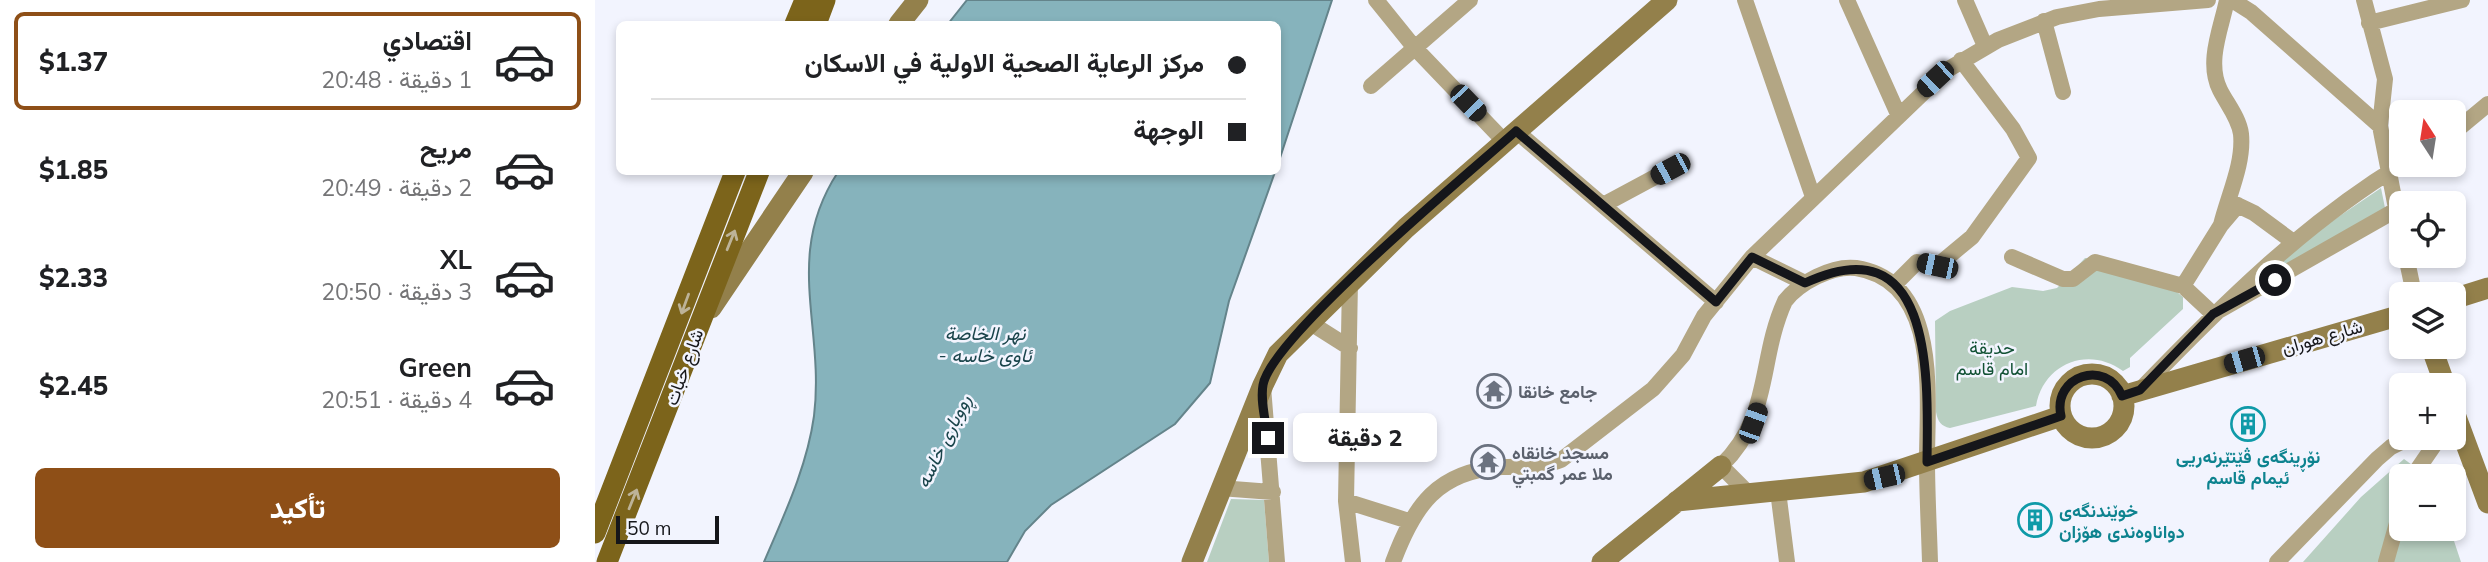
<!DOCTYPE html>
<html lang="ar">
<head>
<meta charset="utf-8">
<style>
	body { margin:0; font-family:Mulish,Vazirmatn,sans-serif; background:#f6f6f6; color:#202124; direction:rtl; height:100vh; display:flex; flex-direction:column; font-size:26px; white-space:nowrap }
	* { box-sizing:border-box; margin:0 }
	p { font-size:23px; color:#757577 }
	.icon { flex:none; width:38px; height:38px; fill:none; stroke:currentColor; stroke-width:2; stroke-linecap:round; stroke-linejoin:round }
	.map { position:relative; flex:1; overflow:hidden; direction:ltr }
	.drawer { display:flex; flex-direction:column; background:#fff; width:595px }
	.drawer>* { flex:none }
	.banner { position:absolute; left:21px; top:21px; width:665px; height:154px; border-radius:10px; box-shadow:0 4px 10px #0003; direction:rtl; display:grid; align-content:center; height:154px; padding:0 35px; background:#fff }
	.needle { width:46px; rotate:348deg }
	.buttons { position:absolute; left:1794px; top:100px; display:grid; gap:14px }
	.buttons a { display:grid; place-items:center; width:77px; height:77px; border-radius:10px; background:#fff; box-shadow:0 4px 10px #0003; font-size:35px }
	.scale { position:absolute; left:21px; bottom:18px; width:103px; box-sizing:border-box; padding-left:7px; border:4px solid #15161a; border-top:0; font-size:19px; line-height:24px; white-space:nowrap; color:#15161a; -webkit-text-stroke:5px #f2f4fe; paint-order:stroke }
	.end { position:absolute; width:32px; height:32px; margin:-16px; border:9px solid #15161a; background:#fff; box-shadow:0 0 0 4px #fff }
	.from { border-radius:50% }
	.bubble { position:absolute; height:49px; border-radius:10px; background:#fff; box-shadow:0 4px 10px #0003; font-size:23px; font-weight:800; line-height:49px; text-align:center; direction:rtl }
	.car { position:absolute; width:21px; height:42px; margin:-21px -10px; border-radius:9px; box-shadow:0 0 5px 2px #0007; background:linear-gradient(#222 24%,#8ab4d8 0 40%,#222 0 76%,#8ab4d8 0 86%,#222 0) }
	.banner b { display:flex; align-items:center; gap:24px; height:66px; font-size:26px }
	.banner b+b { border-top:2px solid #e0e0e0 }
	.banner i { width:18px; height:18px; background:#202124 }
	ul { padding:12px 0 0; list-style:none }
	li { display:flex; align-items:center; gap:21px; height:98px; margin:0 14px 10px; padding:0 21px; border:4px solid transparent; border-radius:10px }
	li div { flex:1 }
	li b { display:block; font-size:26px }
	li em { font-style:normal; font-weight:800 }
	li.on { border-color:#8e4f17 }
	li>.icon { width:63px; height:63px; stroke-width:1.5 }
	.cta { display:flex; gap:14px; margin-top:auto; padding:14px 35px }
	.cta a { flex:1; height:80px; border-radius:10px; background:#8e4f17; color:#fff; font-size:28px; font-weight:800; line-height:80px; text-align:center }
	main { display:flex; flex:1; min-height:0 }
	.map>svg:first-child { display:block }
	.green { fill:#b8cfc1 }
	.water { fill:#86b3bc; stroke:#64848b; stroke-width:2 }
	.lines { fill:none; stroke-linecap:round; stroke-linejoin:round }
	.street { stroke:#b3a684; stroke-width:16 }
	.secondary { stroke:#93804b; stroke-width:21 }
	.primary { stroke:#7c641b; stroke-width:21 }
	.oneway { stroke:#bdb398 }
	.route { stroke:#15161a; stroke-width:9 }
	.labels { text-anchor:middle; dominant-baseline:central; stroke-width:5; stroke-linejoin:round; paint-order:stroke }
	.street-label { font-size:18px; fill:#15161a; stroke:#f2f4fe }
	.park-label { font-size:18px; fill:#115134; stroke:#f2f4fe }
	.worship-label { font-size:18px; font-weight:bold; fill:#5b616d; stroke:#f2f4fe; text-anchor:start }
	.culture-label { font-size:18px; font-weight:bold; fill:#0d838f; stroke:#f2f4fe }
	.water-label { font-size:19px; font-style:italic; fill:#1a444b; stroke:#f2f4fe }
</style>
</head>
<body>
<main>
<div class="map">
<svg width="1893" height="562" viewBox="0 0 1893 562">
	<rect width="100%" height="100%" fill="#f2f4fe"/>
	<!-- green -->
	<path class="green" d="M1786 188 1790 208 1657 290 1712 238Z
		M1490 258C1525 260 1562 274 1588 297V309L1535 358V367L1528 371C1493 345 1448 364 1441 406L1355 428C1346 426 1343 422 1341 412L1340 321 1355 311 1417 287 1448 291 1462 288Z
		M1809 459 1832 476H1806V528L1855 529 1866 562H1708L1766 497Z
		M636 499 669 500 674 562H612Z"/>
	<!-- water -->
	<path class="water" d="M372 0H737L683 164 682 24H353Z
		M243 172H680L634 301 615 383 580 424 456 505 430 531 412 562H169C189 515 212 467 219 416 230 326 188 256 243 172Z"/>
	<g class="lines">
		<!-- street -->
		<path class="street" d="M781 0 819 47 909 141
			M1150 0 1218 197
			M1252 0 1303 114
			M1370 0 1390 46
			M1637 0 1656 12 1785 126
			M1769 0 1790 79 1785 126 1806 234
			M1449 21 1468 92
			M1774 23 1867 0
			M776 86 875 0
			M921 131 1121 302
			M1858 133 1893 104
			M1634 201 1659 213 1697 241
			M1008 205 1075 169
			M1626 225C1633 196 1649 164 1646 134 1644 118 1632 104 1625 90 1611 62 1626 29 1632 0
			M1811 256 1819 294
			M1157 257 1210 283
			M1417 257 1468 279H1478L1500 262 1588 286 1618 314 1801 210
			M755 281 751 501 758 562
			M1300 284 1322 262 1342 266 1377 237 1434 158 1418 129 1366 60
			M1588 286 1626 225 1643 205
			M714 322 755 348
			M668 387 682 562
			M1545 390C1626 306 1707 225 1807 164
			M1818 476 1844 438
			M625 488 678 492
			M1183 491 1192 562
			M1154 494 1126 466C1177 417 1163 360 1190 301 1204 283 1237 265 1261 268 1346 281 1332 397 1332 460 1332 494 1334 528 1335 562
			M751 501 814 521
			M798 562C819 506 842 471 907 467 927 466 947 468 966 460L1058 389 1088 355 1109 316 1157 257 1352 70 1403 40 1462 17 1504 9 1613 0
			M1682 562 1782 459 1796 447 1814 438
			M1791 562 1806 509"/>
		<!-- secondary -->
		<path class="secondary" d="M304 24 323 0
			M1858 299 1893 288
			M116 308 208 172
			M1836 346 1850 385
			M1465 406a32 32 0 1 1 64 0a32 32 0 1 1-64 0Z
			M1527 396 1806 315
			M1858 409 1893 503
			M1082 501 1269 482 1466 416
			M597 562 668 385 683 354 811 228 1072 0
			M1007 562 1126 466"/>
		<!-- primary -->
		<path class="primary" d="M200 24 210 0
			M221 24 230 0
			M0 533 140 172
			M12 562 164 172"/>
	</g>
	<!-- one-way arrows -->
	<defs><path id="oneway-shaft" d="M-6 0H5M1.5-3L5.5 0L1.5 3" fill="none" stroke-width="1.6" stroke-linecap="round" stroke-linejoin="round" transform="scale(1.75)"/></defs>
	<g class="oneway">
		<use href="#oneway-shaft" transform="translate(136 240) rotate(-68)"/>
		<use href="#oneway-shaft" transform="translate(90 304) rotate(110)"/>
		<use href="#oneway-shaft" transform="translate(38 499) rotate(-68)"/>
	</g>
	<g class="lines">
		<!-- route -->
		<path class="route" d="M673 438C671 423 665 401 668 385 676 337 875 172 921 131L1121 302 1157 257 1210 283C1340 222 1333 381 1332 462L1466 416C1457 376 1511 358 1527 396L1545 390 1618 314 1680 280"/>
	</g>
	<!-- icons -->
	<defs>
		<g id="temple-ring" transform="scale(1.75)"><circle r="9.5" fill="#f2f4fe" stroke="#6b7280" stroke-width="1.5"/><path d="M0-6L5-2H3V0L6.5 2.5H4V6H1.5V3h-3V6H-4V2.5H-6.5L-3 0V-2H-5Z" fill="#6b7280"/></g>
		<g id="building-ring" transform="scale(1.75)"><circle r="9.5" fill="#f2f4fe" stroke="#0f9aa8" stroke-width="1.5"/><path d="M-4-6H4V6H1V3H-1V6H-4ZM-2.5-4.3h1.7v1.8h-1.7ZM.8-4.3h1.7v1.8H.8ZM-2.5-1h1.7V.8h-1.7ZM.8-1h1.7V.8H.8Z" fill="#0f9aa8"/></g>
	</defs>
	<g fill-rule="evenodd">
		<use href="#temple-ring" x="899" y="391"/>
		<use href="#building-ring" x="1653" y="424"/>
		<use href="#temple-ring" x="893" y="462"/>
		<use href="#building-ring" x="1440" y="520"/>
	</g>
	<g class="labels">
		<!-- street labels -->
		<g class="street-label">
			<text transform="translate(1727 337) rotate(-16)">شارع هوران</text>
			<text transform="translate(89 367) rotate(-70)">شارع خبات</text>
		</g>
		<!-- park labels -->
		<g class="park-label">
			<text x="1397" y="347">حديقة<tspan x="1397" dy="21">امام قاسم</tspan></text>
		</g>
		<!-- worship labels -->
		<g class="worship-label">
			<text x="923" y="391">جامع خانقا</text>
			<text x="917" y="452">مسجد خانقاه<tspan x="917" dy="21">ملا عمر گمبتي</tspan></text>
		</g>
		<!-- culture labels -->
		<g class="culture-label">
			<text x="1653" y="456">نۆڕینگەی ڤێتێرنەریی<tspan x="1653" dy="21">ئیمام قاسم</tspan></text>
			<text x="1464" y="510" text-anchor="start">خوێندنگەی<tspan x="1464" dy="21">دواناوەندی هۆزان</tspan></text>
		</g>
		<!-- water labels -->
		<g class="water-label">
			<text x="390" y="333">نهر الخاصة<tspan x="390" dy="22">- ئاوی خاسە</tspan></text>
			<text transform="translate(348 441) rotate(-64)">ڕووباری خاسە</text>
		</g>
	</g>
</svg>
<div class="buttons">
<a><svg class="needle" viewBox="-14 -14 28 28"><path d="M0-13l5 13h-10z" fill="#e53935"/><path d="M0 13l5-13h-10z" fill="#757577"/></svg></a>
<a><svg class="icon" aria-label="locate" viewBox="0 0 24 24"><circle cx="12" cy="12" r="6"/><path d="M12 2v4M12 18v4M2 12h4M18 12h4"/></svg></a>
<a><svg class="icon" aria-label="layers" viewBox="0 0 24 24"><path d="M12 4l9 5-9 5-9-5zM3 14l9 5 9-5"/></svg></a>
<a>+</a>
<a>−</a>
</div>
<div class="scale">50 m</div>
<i class="end from" style="left:1680px;top:280px"></i>
<i class="end" style="left:673px;top:438px"></i>
<div class="bubble" style="left:698px;top:413px;width:144px">2 دقيقة</div>
<i class="car" style="left:1340px;top:79px;rotate:227deg"></i>
<i class="car" style="left:873px;top:103px;rotate:136deg"></i>
<i class="car" style="left:1075px;top:169px;rotate:242deg"></i>
<i class="car" style="left:1342px;top:266px;rotate:282deg"></i>
<i class="car" style="left:1649px;top:360px;rotate:254deg"></i>
<i class="car" style="left:1158px;top:423px;rotate:20deg"></i>
<i class="car" style="left:1289px;top:477px;rotate:257deg"></i>
<div class="banner">
<b><i class="from"></i>مركز الرعاية الصحية الاولية في الاسكان</b>
<b><i></i>الوجهة</b>
</div>
</div>
<section class="drawer">
<ul>
<li class="on"><svg class="icon" aria-label="car" viewBox="0 0 24 24"><path d="M5 17H2v-5l4-1 3-4h7l3 4 3 1v5h-3M9 17h6M6 11h13"/><circle cx="7" cy="17" r="2"/><circle cx="17" cy="17" r="2"/></svg><div><b>اقتصادي</b><p>1 دقيقة · 20:48</p></div><em>$1.37</em></li>
<li><svg class="icon" aria-label="car" viewBox="0 0 24 24"><path d="M5 17H2v-5l4-1 3-4h7l3 4 3 1v5h-3M9 17h6M6 11h13"/><circle cx="7" cy="17" r="2"/><circle cx="17" cy="17" r="2"/></svg><div><b>مريح</b><p>2 دقيقة · 20:49</p></div><em>$1.85</em></li>
<li><svg class="icon" aria-label="car" viewBox="0 0 24 24"><path d="M5 17H2v-5l4-1 3-4h7l3 4 3 1v5h-3M9 17h6M6 11h13"/><circle cx="7" cy="17" r="2"/><circle cx="17" cy="17" r="2"/></svg><div><b>XL</b><p>3 دقيقة · 20:50</p></div><em>$2.33</em></li>
<li><svg class="icon" aria-label="car" viewBox="0 0 24 24"><path d="M5 17H2v-5l4-1 3-4h7l3 4 3 1v5h-3M9 17h6M6 11h13"/><circle cx="7" cy="17" r="2"/><circle cx="17" cy="17" r="2"/></svg><div><b>Green</b><p>4 دقيقة · 20:51</p></div><em>$2.45</em></li>
</ul>
<div class="cta"><a>تأكيد</a></div>
</section>
</main>
</body>
</html>
